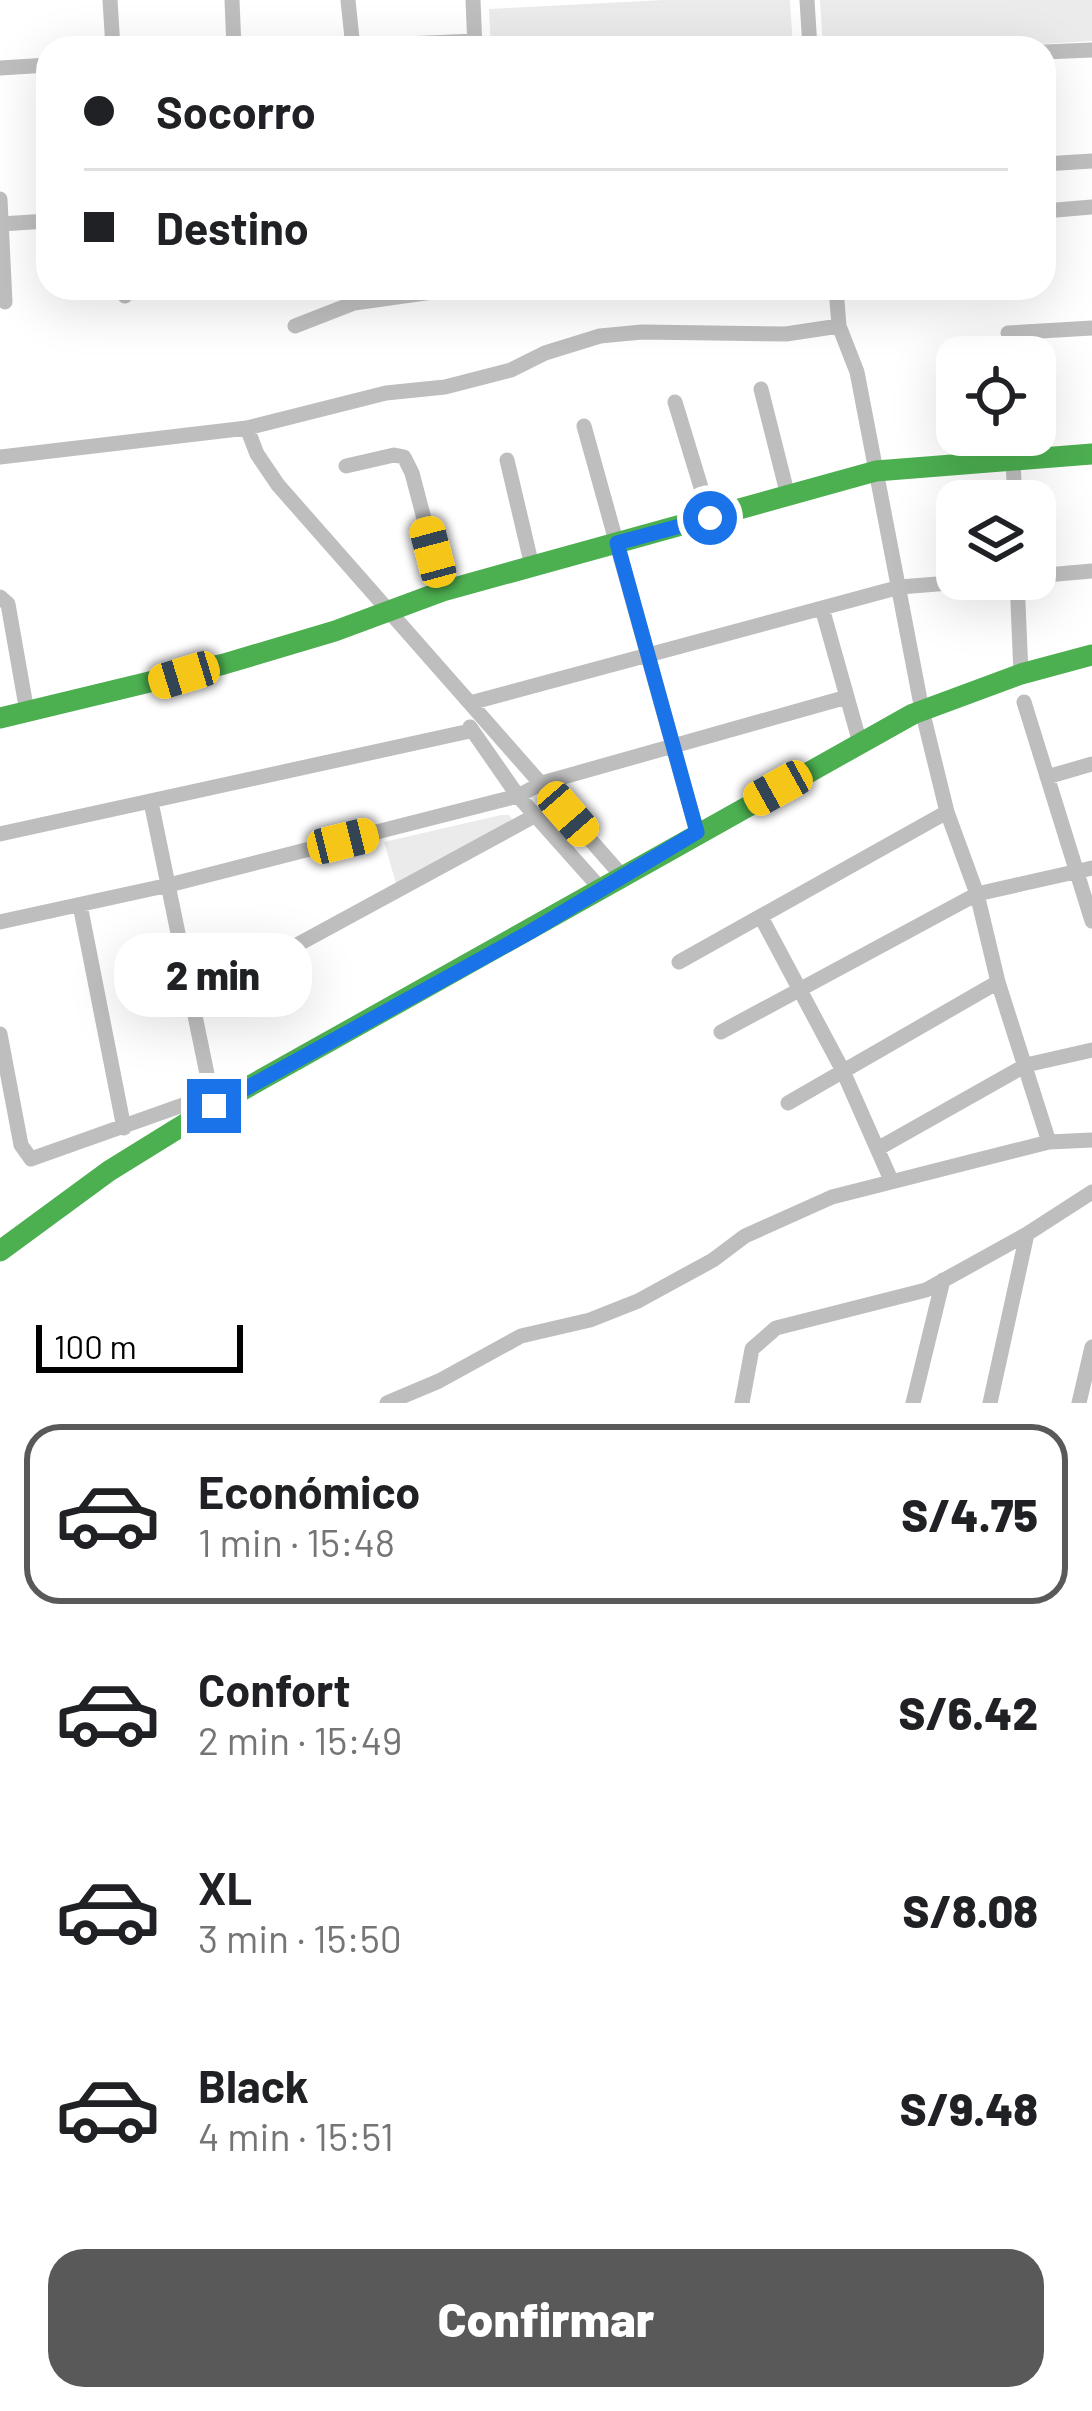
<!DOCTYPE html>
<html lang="es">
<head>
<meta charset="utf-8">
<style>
	body { margin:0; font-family:Barlow,sans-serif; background:#f2f2f2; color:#202124; height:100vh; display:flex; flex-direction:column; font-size:45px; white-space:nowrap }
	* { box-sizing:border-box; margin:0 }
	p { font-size:39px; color:#757577 }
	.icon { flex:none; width:66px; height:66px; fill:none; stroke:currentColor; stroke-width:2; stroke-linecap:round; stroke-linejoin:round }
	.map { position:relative; height:1403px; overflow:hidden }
	.side { display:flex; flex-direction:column; background:#fff; flex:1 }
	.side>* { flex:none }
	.banner { position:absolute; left:36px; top:36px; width:1020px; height:264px; border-radius:36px; box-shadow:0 12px 48px #0002; display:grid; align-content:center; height:264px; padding:0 48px; background:#fff }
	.buttons { position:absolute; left:936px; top:336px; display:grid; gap:24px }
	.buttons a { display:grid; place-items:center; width:120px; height:120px; border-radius:24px; background:#fff; box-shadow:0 12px 48px #0002; font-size:60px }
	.scale { position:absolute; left:36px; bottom:30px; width:207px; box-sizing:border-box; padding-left:12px; border:6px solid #000; border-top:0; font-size:33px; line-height:42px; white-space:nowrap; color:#000; -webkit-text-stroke:9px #fff; paint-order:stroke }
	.end { position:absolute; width:54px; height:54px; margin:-27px; border:15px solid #1a73e8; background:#fff; box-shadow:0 0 0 6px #fff }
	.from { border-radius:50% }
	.bubble { position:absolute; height:84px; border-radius:36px; background:#fff; box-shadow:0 12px 48px #0002; font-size:39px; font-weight:800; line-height:84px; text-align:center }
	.car { position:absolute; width:36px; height:72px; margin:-36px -18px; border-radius:15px; box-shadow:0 0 9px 3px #0007; background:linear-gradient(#f5c518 24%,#345 0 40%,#f5c518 0 76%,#345 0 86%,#f5c518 0) }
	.banner b { display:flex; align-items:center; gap:42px; height:114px; font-size:45px }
	.banner b+b { border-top:3px solid #e0e0e0 }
	.banner i { width:30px; height:30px; background:#202124 }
	ul { padding:21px 0 0; list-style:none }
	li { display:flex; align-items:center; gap:36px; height:180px; margin:0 24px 18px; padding:0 24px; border:6px solid transparent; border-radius:36px }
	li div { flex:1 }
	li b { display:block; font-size:45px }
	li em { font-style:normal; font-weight:800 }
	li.selected { border-color:#595959 }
	li>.icon { width:108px; height:108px; stroke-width:1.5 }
	.cta { display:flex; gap:24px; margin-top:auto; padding:24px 48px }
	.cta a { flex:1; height:138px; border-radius:36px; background:#595959; color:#fff; font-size:48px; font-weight:800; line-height:138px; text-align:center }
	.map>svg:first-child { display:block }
	.green { fill:#ebebeb }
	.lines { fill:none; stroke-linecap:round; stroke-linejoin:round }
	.street { stroke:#bebebe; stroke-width:15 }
	.fast { stroke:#4caf50; stroke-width:21 }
	.route { stroke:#1a73e8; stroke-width:15 }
</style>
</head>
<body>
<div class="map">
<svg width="1092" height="1403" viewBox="0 0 1092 1403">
	<rect width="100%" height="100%" fill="#fff"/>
	<!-- green -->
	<path class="green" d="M664 0H790L793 48H491L489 9Z
		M820 0H1092V41L976 48H823Z
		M501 815H509L515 823 399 894 384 842Z"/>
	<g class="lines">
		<!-- street -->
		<path class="street" d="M110 0 113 48
			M232 0 234 48
			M348 0 353 48
			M473 0 475 48
			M807 0 810 48
			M311 48 475 41
			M1044 52 1092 50
			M0 68 48 65
			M1044 164 1092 161
			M0 199 5 302
			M1044 211 1092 207
			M0 224 48 221
			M124 288 125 296
			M244 288V291
			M836 288 839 326 857 372 922 710 947 812 977 894 998 982 1049 1142
			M295 326 354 303 461 288
			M1008 333 1092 328
			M761 389 788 496
			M675 402 710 517
			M584 426 697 832
			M247 428 257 454 278 485 623 877
			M0 457 247 428 386 393 445 387 511 370 545 353 600 336 642 332 786 334 839 326
			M507 460 532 566
			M1013 460 1015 501
			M346 466 394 455 404 457 412 473 443 591
			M1035 576 1092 571
			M1017 579 1021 674
			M0 597 8 604 27 712
			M822 608 860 743
			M1024 702 1092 921
			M470 703 900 587 999 579
			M470 727 518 796 542 783 847 697
			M1047 777 1092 764
			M151 802 213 1103
			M0 834 470 731
			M80 905 124 1128
			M761 917 842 1069 891 1180
			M0 922 169 885 518 796 600 888
			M679 962 947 812
			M192 1002 536 815
			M721 1032 977 894 1092 868
			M0 1034 21 1145 31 1159 211 1095
			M788 1103 998 982
			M879 1148 1026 1065 1092 1050
			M387 1403 439 1381 521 1336 590 1320 638 1301 713 1260 745 1236 832 1197 1049 1142 1092 1140
			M742 1403 752 1349 776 1328 926 1290 1027 1234 1092 1192
			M913 1403 943 1280
			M990 1403 1027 1234
			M1079 1403 1092 1347"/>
		<!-- fast -->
		<path class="fast" d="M0 718 224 664 335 631 443 591 876 471 1092 454
			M0 1251 109 1171 214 1106 913 714 1021 674 1092 655"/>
	</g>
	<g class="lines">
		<!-- route -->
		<path class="route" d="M214 1106 530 932 697 832 617 543 710 518"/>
	</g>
</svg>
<div class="buttons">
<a><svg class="icon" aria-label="locate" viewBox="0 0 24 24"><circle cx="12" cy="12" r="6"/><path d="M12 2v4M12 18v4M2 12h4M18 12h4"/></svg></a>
<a><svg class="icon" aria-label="layers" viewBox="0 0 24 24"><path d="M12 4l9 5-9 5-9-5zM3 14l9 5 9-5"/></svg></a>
</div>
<div class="scale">100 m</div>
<i class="end from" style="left:710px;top:518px"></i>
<i class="end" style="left:214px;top:1106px"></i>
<div class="bubble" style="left:114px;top:933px;width:198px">2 min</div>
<i class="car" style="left:433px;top:552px;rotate:345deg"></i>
<i class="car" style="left:184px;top:675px;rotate:253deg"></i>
<i class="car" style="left:778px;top:788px;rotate:241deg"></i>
<i class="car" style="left:568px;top:814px;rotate:139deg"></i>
<i class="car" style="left:343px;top:841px;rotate:76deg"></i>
<div class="banner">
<b><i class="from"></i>Socorro</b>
<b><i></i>Destino</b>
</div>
</div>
<section class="side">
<ul>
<li class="selected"><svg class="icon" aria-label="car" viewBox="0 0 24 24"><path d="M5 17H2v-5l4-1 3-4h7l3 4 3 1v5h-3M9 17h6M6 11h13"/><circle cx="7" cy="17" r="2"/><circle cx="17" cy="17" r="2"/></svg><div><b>Económico</b><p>1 min · 15:48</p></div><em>S/4.75</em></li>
<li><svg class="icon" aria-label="car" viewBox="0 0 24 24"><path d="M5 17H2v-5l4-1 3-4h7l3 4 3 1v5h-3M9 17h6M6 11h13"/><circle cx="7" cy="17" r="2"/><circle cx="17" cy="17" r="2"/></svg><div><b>Confort</b><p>2 min · 15:49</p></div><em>S/6.42</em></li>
<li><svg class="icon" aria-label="car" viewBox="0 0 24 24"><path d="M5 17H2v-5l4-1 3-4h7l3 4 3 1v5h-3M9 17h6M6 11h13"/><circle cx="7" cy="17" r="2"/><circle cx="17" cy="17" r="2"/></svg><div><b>XL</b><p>3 min · 15:50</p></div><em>S/8.08</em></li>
<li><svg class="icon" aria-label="car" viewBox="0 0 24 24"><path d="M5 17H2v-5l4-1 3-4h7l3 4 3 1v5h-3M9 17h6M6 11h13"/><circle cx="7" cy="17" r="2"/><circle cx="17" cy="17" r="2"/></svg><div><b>Black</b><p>4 min · 15:51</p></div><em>S/9.48</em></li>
</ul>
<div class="cta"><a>Confirmar</a></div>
</section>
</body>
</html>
